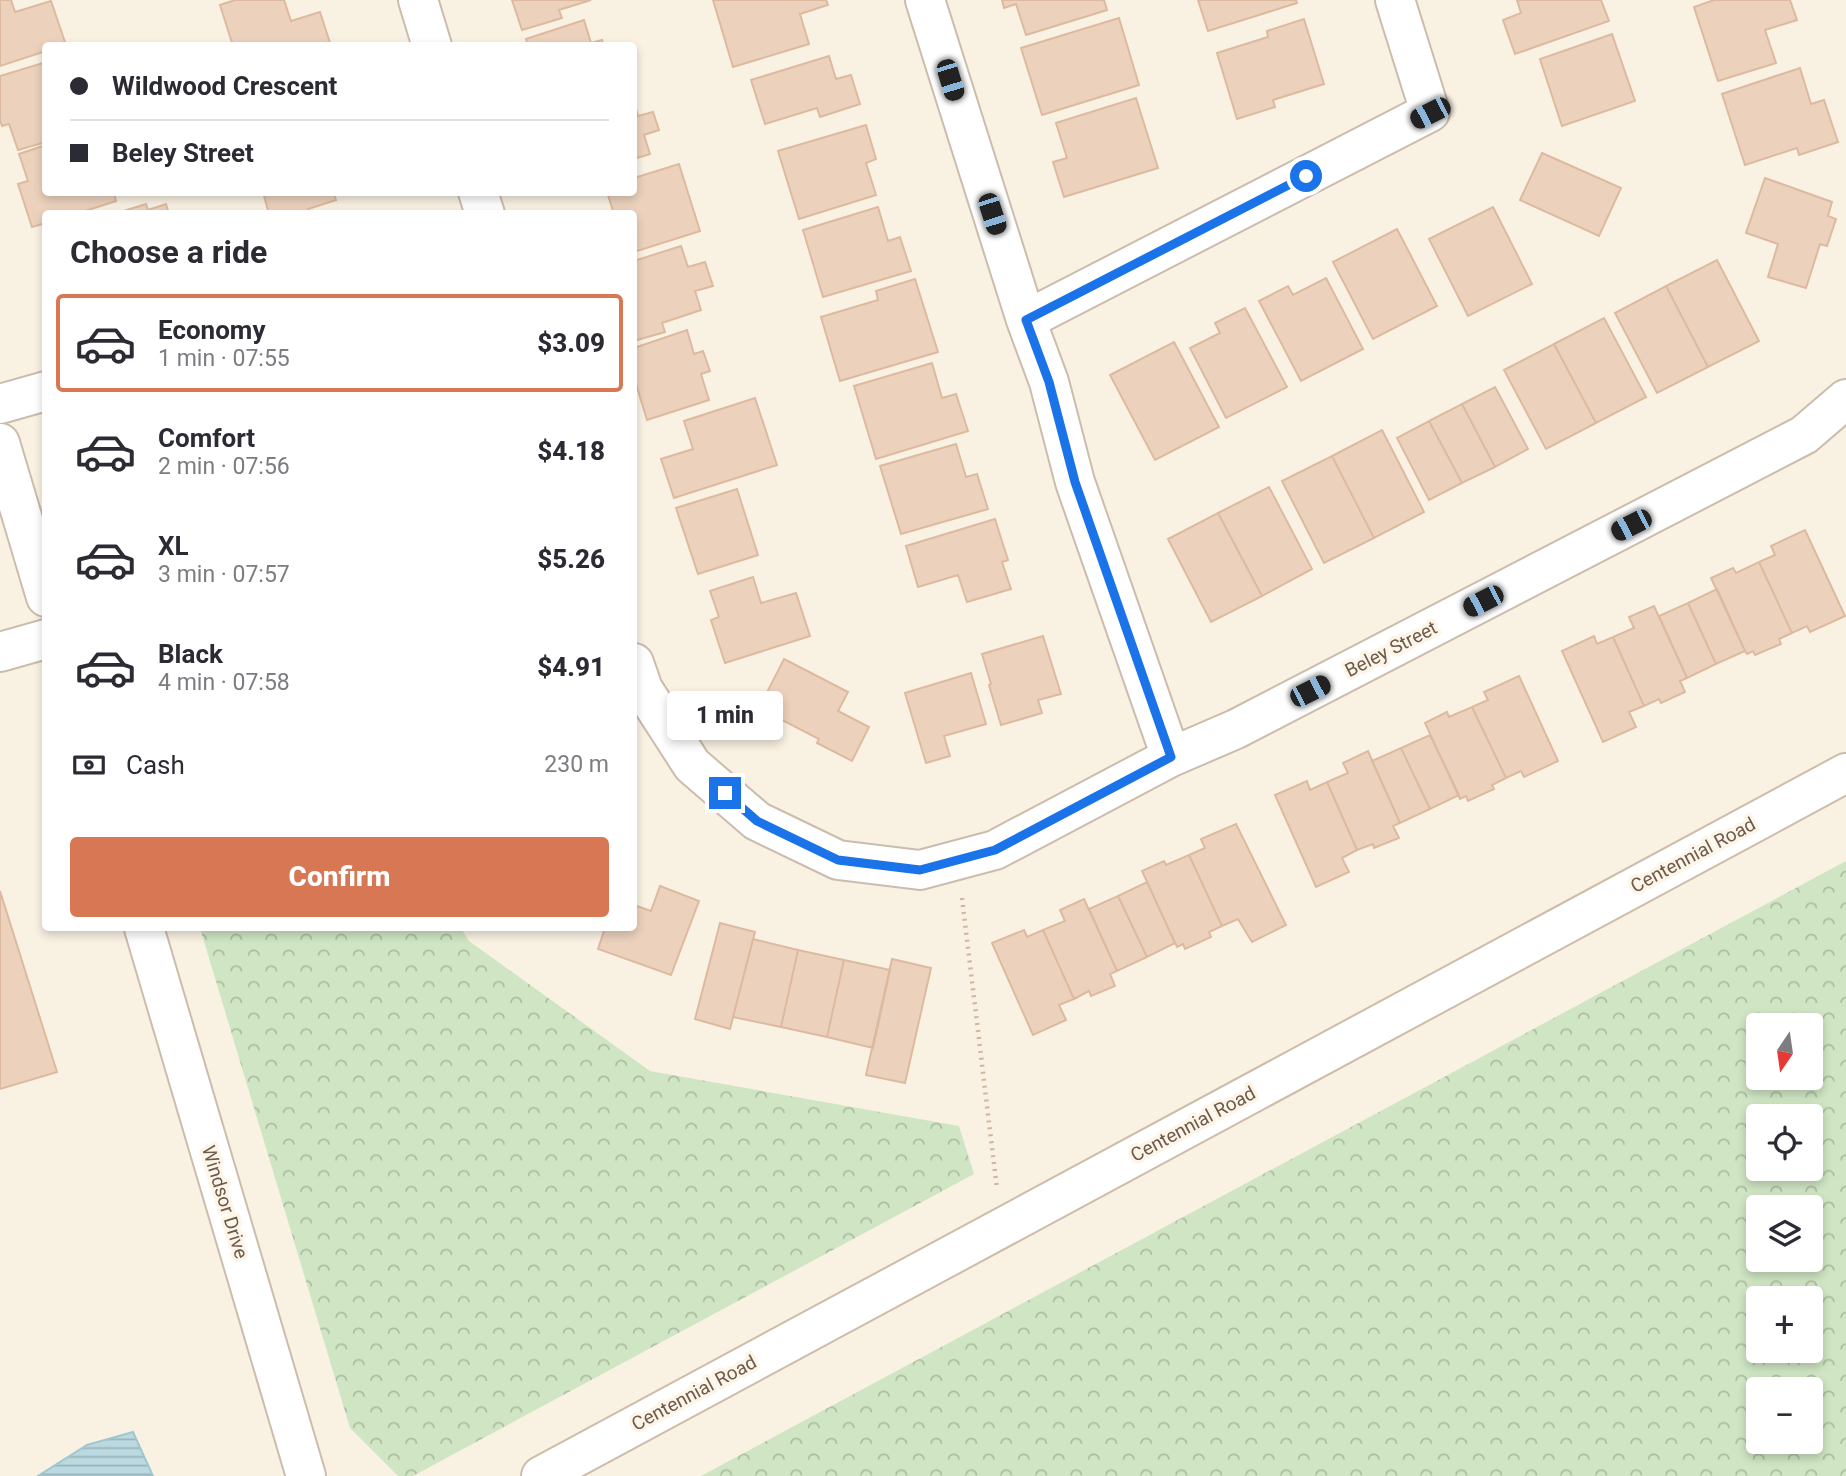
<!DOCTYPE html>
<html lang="en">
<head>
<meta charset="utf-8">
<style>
	body { margin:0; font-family:Roboto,sans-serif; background:#f2f2f3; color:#2b2b33; height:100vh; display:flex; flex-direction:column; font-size:26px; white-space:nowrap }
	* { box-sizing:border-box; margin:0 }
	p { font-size:23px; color:#7c7c81 }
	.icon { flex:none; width:38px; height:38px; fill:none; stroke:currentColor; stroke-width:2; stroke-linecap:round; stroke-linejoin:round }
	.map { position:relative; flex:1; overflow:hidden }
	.details { position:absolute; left:42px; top:210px; width:595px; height:721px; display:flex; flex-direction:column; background:#fff; border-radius:7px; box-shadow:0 4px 10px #0003 }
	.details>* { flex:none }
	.banner { position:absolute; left:42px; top:42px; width:595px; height:154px; border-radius:7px; box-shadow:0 4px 10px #0003; display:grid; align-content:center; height:154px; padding:0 28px; background:#fff }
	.needle { width:46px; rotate:193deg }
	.buttons { position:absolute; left:1746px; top:1013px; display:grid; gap:14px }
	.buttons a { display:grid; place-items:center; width:77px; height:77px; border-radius:7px; background:#fff; box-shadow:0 4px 10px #0003; font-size:35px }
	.end { position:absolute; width:32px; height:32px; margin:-16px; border:9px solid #1a73e8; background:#fff; box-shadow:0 0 0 4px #fff }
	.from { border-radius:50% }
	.bubble { position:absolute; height:49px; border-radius:7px; background:#fff; box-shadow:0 4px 10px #0003; font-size:23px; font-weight:800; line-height:49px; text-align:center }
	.car { position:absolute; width:21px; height:42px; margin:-21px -10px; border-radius:9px; box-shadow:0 0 5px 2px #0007; background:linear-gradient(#222 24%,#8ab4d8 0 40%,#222 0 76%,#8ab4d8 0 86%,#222 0) }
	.banner b { display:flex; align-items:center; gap:24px; height:66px; font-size:26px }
	.banner b+b { border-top:2px solid #e1e1e2 }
	.banner i { width:18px; height:18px; background:#2b2b33 }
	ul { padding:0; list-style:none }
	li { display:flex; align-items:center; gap:21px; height:98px; margin:0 14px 10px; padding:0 14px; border:4px solid transparent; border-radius:7px }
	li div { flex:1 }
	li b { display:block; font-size:26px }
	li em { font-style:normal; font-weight:800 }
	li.active { border-color:#d77754 }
	li>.icon { width:63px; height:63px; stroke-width:1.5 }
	h2 { padding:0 28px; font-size:32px; line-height:84px }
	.pay { display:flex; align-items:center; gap:18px; height:77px; padding:0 28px; font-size:26px }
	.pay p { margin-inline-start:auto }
	.primary-button { display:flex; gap:14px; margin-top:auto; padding:14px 28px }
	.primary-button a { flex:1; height:80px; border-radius:7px; background:#d77754; color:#fff; font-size:28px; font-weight:800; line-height:80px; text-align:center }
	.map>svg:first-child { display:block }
	.forest { fill:url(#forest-crowns); fill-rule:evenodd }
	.water { fill:url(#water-rules); stroke:#a1c7d1; stroke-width:2 }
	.building { fill:#ecd2bd; stroke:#ddba9f; stroke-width:2 }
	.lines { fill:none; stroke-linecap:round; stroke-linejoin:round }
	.minor-casing { stroke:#cbbcad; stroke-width:42 }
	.tertiary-casing { stroke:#cbbcad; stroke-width:42 }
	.secondary-casing { stroke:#cebcab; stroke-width:42 }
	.path { stroke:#d0b5a1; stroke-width:4.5; stroke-dasharray:2 5; stroke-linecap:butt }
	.minor { stroke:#fff; stroke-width:38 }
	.tertiary { stroke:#fff; stroke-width:38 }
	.secondary { stroke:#fff; stroke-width:38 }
	.route { stroke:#1a73e8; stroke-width:9 }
	.labels { text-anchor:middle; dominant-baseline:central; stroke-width:7; stroke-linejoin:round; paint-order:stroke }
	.street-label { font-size:19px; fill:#6e5a4c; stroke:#fdf6e8 }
</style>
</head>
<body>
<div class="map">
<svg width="1846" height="1476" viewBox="0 0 1846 1476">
	<defs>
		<pattern id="forest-crowns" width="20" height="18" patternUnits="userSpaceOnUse" patternTransform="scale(1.75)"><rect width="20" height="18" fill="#cfe5c3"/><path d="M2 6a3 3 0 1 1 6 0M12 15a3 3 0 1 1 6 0" fill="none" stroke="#acbda1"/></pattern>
		<pattern id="water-rules" width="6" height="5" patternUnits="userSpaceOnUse" patternTransform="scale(1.75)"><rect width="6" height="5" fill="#bad9e0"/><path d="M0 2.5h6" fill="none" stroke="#9bb3b8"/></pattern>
	</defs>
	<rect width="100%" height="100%" fill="#f9f2e3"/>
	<!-- forest -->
	<path class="forest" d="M1846 861V1476H701ZM1759 1026H1811V1078H1759ZM1759 1116H1811V1169H1759ZM1759 1208H1811V1260H1759ZM1759 1298H1811V1351H1759ZM1759 1390H1811V1442H1759Z
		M200 928H461L469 941 650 1071 959 1126 974 1174 413 1476H398L350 1428Z"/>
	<!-- water -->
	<path class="water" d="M133 1432 153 1476H38L87 1445Z"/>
	<!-- building -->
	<path class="building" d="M0 0H11L15 12 51 1 66 45 46 46V51L0 66Z
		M235 0H284L291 21 320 12 331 46H233L220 5Z
		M512 0H591L559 10 562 18 522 30Z
		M713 0H826L828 5 800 14 809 44 733 67Z
		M1002 0H1104L1107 10 1026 35 1016 4 1004 8Z
		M1198 0H1296L1297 3 1208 31Z
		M1517 0H1601L1609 21 1515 54 1503 20 1521 13Z
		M1714 0H1790L1797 20 1765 30 1776 63 1718 81 1694 7Z
		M1119 18 1139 85 1042 115 1021 48Z
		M1304 19 1324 84 1273 100 1275 107 1237 119 1217 53 1268 37 1267 31Z
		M584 20 591 43 602 40 604 46H528L526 39Z
		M1612 34 1635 101 1562 126 1540 59Z
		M829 56 836 79 851 75 860 104 820 117 817 108 765 124 751 80Z
		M46 62V142L18 150 9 124 2 126 0 120V76Z
		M1800 68 1811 104 1824 100 1838 142 1799 155 1797 148 1745 165 1722 94Z
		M1136 98 1158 168 1064 197 1053 162 1067 158 1056 123Z
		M634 102 638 116 653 112 659 130 644 135 650 154 634 159Z
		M866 125 876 159 866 163 876 195 799 219 778 151Z
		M46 145V192H114L116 201 76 214H46V223L32 227 18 184 28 181 19 154Z
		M1542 153 1621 188 1599 236 1520 200Z
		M679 164 700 231 634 252V214H614L607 192H634V178Z
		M1765 178 1832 202 1828 216 1836 219 1827 246 1820 244 1806 288 1768 277 1778 244 1746 233Z
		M263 192H340L334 194 336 200 308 209 310 214H269Z
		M146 204 148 210 166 204 169 214H114Z
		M878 207 888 241 900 237 911 271 823 297 803 230Z
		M1493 207 1532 284 1468 316 1429 239Z
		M1397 229 1437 306 1373 339 1333 262Z
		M681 246 688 267 705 262 713 286 695 291 701 310 662 323 665 332 634 341V261Z
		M1717 260 1759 341 1708 367 1666 286Z
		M1326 278 1363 349 1301 381 1259 301 1288 286 1293 295Z
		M915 279 938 352 840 381 821 317 878 300 876 291Z
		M1666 286 1708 367 1657 393 1615 313Z
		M1245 308 1287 387 1226 418 1190 348 1220 333 1215 323Z
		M1604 318 1646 397 1596 423 1554 344Z
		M687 330 694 354 703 351 710 371 701 374 709 400 647 420 634 377V348Z
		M1174 342 1219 427 1155 460 1110 375Z
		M1554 344 1596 423 1546 449 1504 370Z
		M932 363 942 398 956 394 968 431 876 459 854 386Z
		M1495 387 1528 449 1495 467 1462 404Z
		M755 398 777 465 674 498 661 459 693 449 684 421Z
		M1462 404 1495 467 1462 483 1429 421Z
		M1429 421 1462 483 1429 500 1397 438Z
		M1382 430 1424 512 1374 538 1332 456Z
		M956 444 966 477 977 474 988 509 901 534 880 466Z
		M1332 456 1374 538 1324 563 1282 481Z
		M1269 487 1312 569 1262 596 1218 513Z
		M737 489 758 555 698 574 676 508Z
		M1218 513 1262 596 1211 622 1168 539Z
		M995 519 1008 560 1002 562 1011 589 967 602 958 575 918 587 906 546Z
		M1805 530 1845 616 1810 632 1807 626 1792 633 1759 562 1775 555 1771 546Z
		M1759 562 1792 633 1779 639 1781 644 1755 655 1753 651 1747 654 1745 651 1711 578 1733 568 1736 573Z
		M753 577 761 603 796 593 810 636 725 663 711 620 719 617 710 591Z
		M1717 589 1745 651 1716 664 1688 603Z
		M1688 603 1716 664 1687 678 1659 616Z
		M1654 606 1687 678 1680 681 1685 692 1661 703 1659 699 1644 706 1613 637 1634 628 1629 617Z
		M1043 636 1061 694 1038 700 1042 713 1001 725 989 685 991 684 982 654Z
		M1594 636 1597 644 1613 637 1644 706 1629 712 1636 727 1603 742 1562 651Z
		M784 659 848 692 838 711 869 727 852 761 817 743 819 739 759 708Z
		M971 673 986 724 944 736 950 756 926 763 905 693Z
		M1519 676 1558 761 1524 777 1521 771 1506 778 1472 707 1488 700 1484 692Z
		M1472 707 1506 778 1492 785 1494 789 1468 801 1466 796 1460 799 1425 723 1447 712 1449 717Z
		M1430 735 1459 795 1430 809 1401 748Z
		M1401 748 1430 809 1400 823 1372 761Z
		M1368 751 1400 823 1393 826 1399 838 1374 848 1373 844 1357 850 1327 782 1348 773 1343 763Z
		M1307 781 1310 790 1327 782 1357 850 1342 858 1349 872 1316 887 1275 795Z
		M1236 824 1286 925 1252 942 1238 919 1222 926 1189 855 1205 848 1201 839Z
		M1189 855 1222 926 1209 932 1211 937 1185 949 1183 944 1177 947 1142 871 1164 861 1166 865Z
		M1147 882 1175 943 1147 957 1118 896Z
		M660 886 699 901 671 975 598 949 605 928H634V905L651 911Z
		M0 891 57 1072 0 1089Z
		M1118 896 1147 957 1117 971 1089 909Z
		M1084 899 1117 971 1110 974 1115 986 1091 996 1089 991 1074 999 1043 930 1065 921 1060 910Z
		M720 923 755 932 730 1029 695 1019Z
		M1024 930 1027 937 1043 930 1074 999 1059 1005 1066 1020 1033 1035 992 943Z
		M753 939 798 950 781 1027 733 1017Z
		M798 950 844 960 827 1037 781 1027Z
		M892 959 931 968 905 1083 866 1075Z
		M844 960 890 970 873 1048 827 1037Z"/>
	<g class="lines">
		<!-- minor casing -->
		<g class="minor-casing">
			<path id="minor" d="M418 0 432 46
				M925 0 1026 320 1049 382 1075 482 1171 757
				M478 192 485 214
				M1026 320 1430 112 1395 0
				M0 404 46 391
				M0 652 46 639
				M634 663 643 689 692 765 757 821 838 860 920 870 995 850 1171 757 1236 729 1804 435 1846 399"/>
		</g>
		<!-- tertiary casing -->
		<g class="tertiary-casing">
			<path id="tertiary" d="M0 443 46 597
				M144 928 306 1476"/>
		</g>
		<!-- secondary casing -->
		<g class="secondary-casing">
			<path id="secondary" d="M541 1476 1846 773"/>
		</g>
		<!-- path -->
		<path class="path" d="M962 898 997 1189"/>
		<!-- minor -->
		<use href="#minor" class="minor"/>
		<!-- tertiary -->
		<use href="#tertiary" class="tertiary"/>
		<!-- secondary -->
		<use href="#secondary" class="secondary"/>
	</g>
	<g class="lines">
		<!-- route -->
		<path class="route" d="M725 793 757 821 838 860 920 870 995 850 1171 757 1075 482 1049 382 1026 320 1306 176"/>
	</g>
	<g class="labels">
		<!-- street labels -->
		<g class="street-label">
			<text transform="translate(1391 649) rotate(-27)">Beley Street</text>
			<text transform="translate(1693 855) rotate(-28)">Centennial Road</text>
			<text transform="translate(1193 1124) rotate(-28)">Centennial Road</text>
			<text transform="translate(225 1202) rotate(73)">Windsor Drive</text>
			<text transform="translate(694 1393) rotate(-28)">Centennial Road</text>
		</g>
	</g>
</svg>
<div class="buttons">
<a><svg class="needle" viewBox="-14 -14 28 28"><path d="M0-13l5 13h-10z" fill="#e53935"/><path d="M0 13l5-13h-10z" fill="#7c7c81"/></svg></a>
<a><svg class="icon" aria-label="locate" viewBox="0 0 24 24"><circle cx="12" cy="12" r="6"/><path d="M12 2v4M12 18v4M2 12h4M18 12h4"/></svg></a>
<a><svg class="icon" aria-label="layers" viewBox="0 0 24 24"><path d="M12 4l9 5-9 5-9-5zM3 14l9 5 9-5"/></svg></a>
<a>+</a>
<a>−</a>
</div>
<i class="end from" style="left:1306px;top:176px"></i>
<i class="end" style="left:725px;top:793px"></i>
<div class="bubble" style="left:667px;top:691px;width:116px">1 min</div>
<i class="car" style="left:950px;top:80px;rotate:163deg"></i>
<i class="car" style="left:1430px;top:113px;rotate:243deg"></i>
<i class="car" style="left:992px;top:214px;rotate:162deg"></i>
<i class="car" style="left:1631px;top:525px;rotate:243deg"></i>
<i class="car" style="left:1483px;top:601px;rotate:243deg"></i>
<i class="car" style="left:1310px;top:691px;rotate:63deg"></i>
<div class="banner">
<b><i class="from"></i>Wildwood Crescent</b>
<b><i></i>Beley Street</b>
</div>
<section class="details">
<h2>Choose a ride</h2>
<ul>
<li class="active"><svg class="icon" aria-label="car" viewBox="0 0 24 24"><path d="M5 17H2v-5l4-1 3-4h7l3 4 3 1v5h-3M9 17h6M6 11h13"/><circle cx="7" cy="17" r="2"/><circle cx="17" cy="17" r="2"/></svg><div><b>Economy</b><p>1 min · 07:55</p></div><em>$3.09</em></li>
<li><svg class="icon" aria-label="car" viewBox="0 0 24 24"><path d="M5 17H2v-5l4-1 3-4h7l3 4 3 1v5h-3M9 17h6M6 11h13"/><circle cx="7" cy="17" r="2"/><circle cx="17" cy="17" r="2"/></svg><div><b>Comfort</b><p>2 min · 07:56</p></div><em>$4.18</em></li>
<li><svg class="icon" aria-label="car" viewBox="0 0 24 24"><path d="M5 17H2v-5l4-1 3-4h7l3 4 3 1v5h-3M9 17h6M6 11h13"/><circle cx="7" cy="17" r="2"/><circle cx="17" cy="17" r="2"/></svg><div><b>XL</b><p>3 min · 07:57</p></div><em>$5.26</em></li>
<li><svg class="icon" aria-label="car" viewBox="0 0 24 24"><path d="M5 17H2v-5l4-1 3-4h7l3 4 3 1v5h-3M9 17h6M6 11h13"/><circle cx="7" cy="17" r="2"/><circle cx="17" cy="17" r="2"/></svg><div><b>Black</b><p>4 min · 07:58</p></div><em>$4.91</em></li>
</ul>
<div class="pay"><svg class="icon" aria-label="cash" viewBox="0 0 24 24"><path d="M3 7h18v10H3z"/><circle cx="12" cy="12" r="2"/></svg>Cash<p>230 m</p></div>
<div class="primary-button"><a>Confirm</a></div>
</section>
</div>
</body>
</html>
